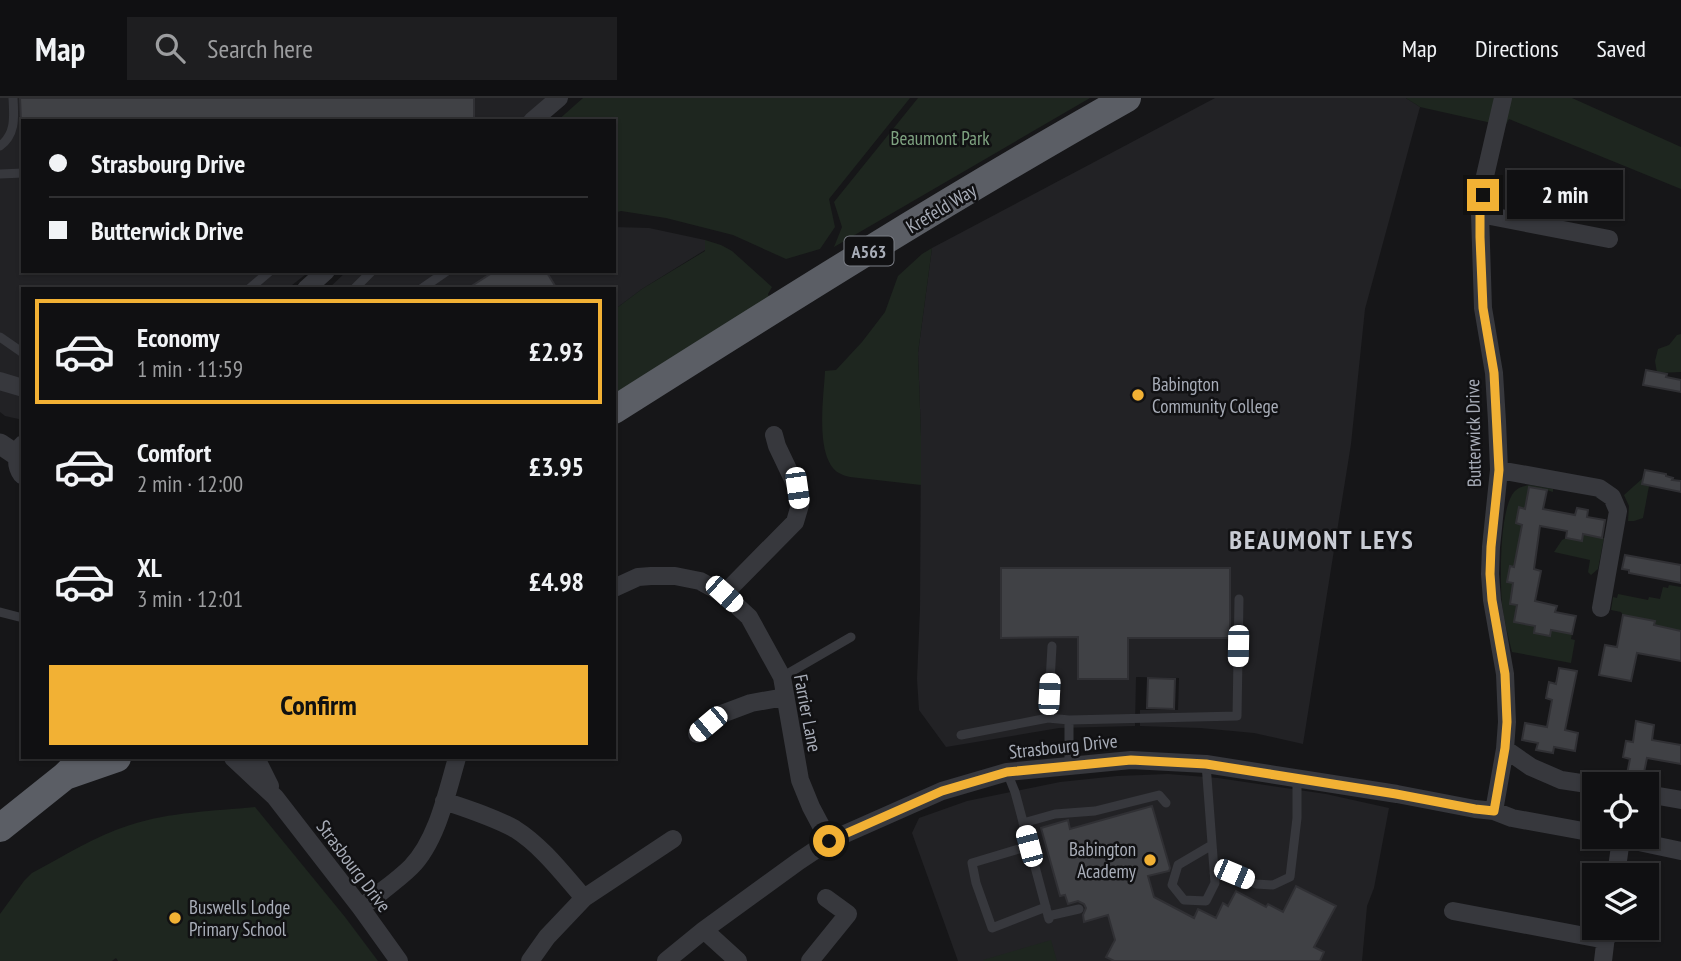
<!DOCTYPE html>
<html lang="en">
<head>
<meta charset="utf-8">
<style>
	body { margin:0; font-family:"PT Sans Narrow",sans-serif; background:#1e1e20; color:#f1f3f6; height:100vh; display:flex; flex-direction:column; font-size:26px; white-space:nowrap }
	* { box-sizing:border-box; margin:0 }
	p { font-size:23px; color:#9c9d9f }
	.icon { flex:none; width:38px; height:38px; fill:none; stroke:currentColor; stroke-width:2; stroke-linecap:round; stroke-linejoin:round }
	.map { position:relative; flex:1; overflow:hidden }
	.panel { position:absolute; left:21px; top:189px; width:595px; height:472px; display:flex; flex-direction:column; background:#101012; border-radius:0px; box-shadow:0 2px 5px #0004,0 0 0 2px #303032 }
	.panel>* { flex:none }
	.banner { position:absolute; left:21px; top:21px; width:595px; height:154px; border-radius:0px; box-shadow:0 2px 5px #0004,0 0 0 2px #303032; display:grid; align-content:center; height:154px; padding:0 28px; background:#101012 }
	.tools { position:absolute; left:1582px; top:674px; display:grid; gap:14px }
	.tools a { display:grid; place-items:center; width:77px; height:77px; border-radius:0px; background:#101012; box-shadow:0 2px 5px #0004,0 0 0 2px #303032; font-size:35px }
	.end { position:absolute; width:32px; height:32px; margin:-16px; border:9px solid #f2b134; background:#111; box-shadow:0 0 0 4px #111 }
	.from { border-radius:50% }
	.bubble { position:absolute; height:49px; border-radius:0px; background:#101012; box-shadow:0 2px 5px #0004,0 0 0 2px #303032; font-size:23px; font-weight:800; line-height:49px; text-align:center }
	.car { position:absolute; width:21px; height:42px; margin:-21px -10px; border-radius:9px; box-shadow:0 0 5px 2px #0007; background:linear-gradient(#fff 24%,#345 0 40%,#fff 0 76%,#345 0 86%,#fff 0) }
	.banner b { display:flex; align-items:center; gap:24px; height:66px; font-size:26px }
	.banner b+b { border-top:2px solid #303032 }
	.banner i { width:18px; height:18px; background:#f1f3f6 }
	ul { padding:12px 0 0; list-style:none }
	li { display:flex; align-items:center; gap:21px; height:105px; margin:0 14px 10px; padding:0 14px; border:4px solid transparent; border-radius:0px }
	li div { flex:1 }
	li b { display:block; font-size:26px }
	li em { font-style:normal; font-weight:800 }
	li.on { border-color:#f2b134 }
	li>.icon { width:63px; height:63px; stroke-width:1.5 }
	.cta { display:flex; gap:14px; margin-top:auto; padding:14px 28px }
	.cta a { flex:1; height:80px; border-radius:0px; background:#f2b134; color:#111; font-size:28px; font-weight:800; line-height:80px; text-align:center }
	header { display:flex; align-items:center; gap:42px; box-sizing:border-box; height:98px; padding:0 35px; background:#101012; border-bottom:2px solid #303032 }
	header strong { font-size:33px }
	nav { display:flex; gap:38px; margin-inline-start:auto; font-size:24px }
	.search { width:490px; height:63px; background:#1e1e20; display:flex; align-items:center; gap:18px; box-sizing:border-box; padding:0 24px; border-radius:0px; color:#9c9d9f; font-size:26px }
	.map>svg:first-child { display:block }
	.built { fill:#222225 }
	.green { fill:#1e261f }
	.building { fill:#404145; stroke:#303034; stroke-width:2 }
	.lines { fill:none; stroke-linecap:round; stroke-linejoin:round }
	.service { stroke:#37383d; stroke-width:9 }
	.minor { stroke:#37383d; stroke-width:18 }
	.tertiary { stroke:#37383d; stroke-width:21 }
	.trunk { stroke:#5b5e65; stroke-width:28 }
	.route { stroke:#f2b134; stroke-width:9 }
	.poi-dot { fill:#f2b134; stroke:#111113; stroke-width:2.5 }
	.labels { text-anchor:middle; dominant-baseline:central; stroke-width:5; stroke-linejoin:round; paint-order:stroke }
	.shield { fill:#111113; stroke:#7b7e86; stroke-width:2 }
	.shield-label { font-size:18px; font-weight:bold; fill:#a8adb8 }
	.park-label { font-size:19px; fill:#7fa381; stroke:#111113 }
	.street-label { font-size:19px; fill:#a8adb8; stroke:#111113 }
	.poi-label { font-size:19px; fill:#a8adb8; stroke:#111113; text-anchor:start }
	.district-label { font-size:26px; font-weight:bold; letter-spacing:2px; fill:#c9ccd4; stroke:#111113 }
</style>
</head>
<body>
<header>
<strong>Map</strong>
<div class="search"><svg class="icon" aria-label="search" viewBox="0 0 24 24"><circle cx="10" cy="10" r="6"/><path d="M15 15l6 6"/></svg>Search here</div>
<nav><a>Map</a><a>Directions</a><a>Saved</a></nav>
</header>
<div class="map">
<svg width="1681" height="863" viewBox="0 0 1681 863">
	<rect width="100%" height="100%" fill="#161618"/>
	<!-- built -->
	<path class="built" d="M0 0H548L523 23H23V173H310L287 191H23V322L5 318 0 314Z
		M1215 0H1406L1420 9 1365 211 1351 346 1303 646 1254 635 1200 630 1140 628V612H1178L1179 580 1136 579 1135 628 1059 630 946 649 919 612 917 581 920 511 921 338 918 255 932 150Z
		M614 129 649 130 705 142V152L642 191 614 212V191H328L347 173H614Z
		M1168 676 1218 680 1326 696 1389 710 1374 790 1367 808 1362 863H958L912 735 919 720 967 703 1060 684 1117 678Z"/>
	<!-- green -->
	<path class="green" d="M583 0H910L829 101 835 129 820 151 786 161 733 137 666 120 621 113 614 115V23H557Z
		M918 0H1090L834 149 842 129 834 104Z
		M1406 0H1572L1681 49V91L1509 21 1505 28 1420 9Z
		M705 142 721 147 732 153 772 189 768 196 771 204 614 303V212L642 191 705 153Z
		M932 150 918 255 921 338V387L850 379C846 378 842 377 839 375 814 360 824 298 825 273L836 272 862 244 885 214 898 178 922 156Z
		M1681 236V274L1657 275 1655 263 1658 251 1669 247 1677 237Z
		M1643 380 1642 386 1649 388 1643 420 1634 423H1628L1629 408 1624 397Z
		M1530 387 1553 391V394L1547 392 1525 411 1519 410 1516 425 1522 427 1517 469 1510 468 1507 484 1513 485 1510 506 1517 507 1514 524 1535 528V535L1550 538 1551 532 1572 536 1571 541 1575 542 1571 565 1512 554C1508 538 1504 522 1502 506 1500 482 1499 409 1515 393 1519 389 1524 388 1530 387Z
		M1583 436 1604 440 1598 471 1591 477 1588 474 1590 462 1554 454 1562 442 1566 440 1581 443Z
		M1669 487 1681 489V533L1657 528 1653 534 1655 523 1623 517 1621 514 1611 512 1613 499 1617 500 1618 496 1648 502 1649 499 1660 501 1663 489 1668 490Z
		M255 709 345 819 378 863H118L116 860 112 863H0V816L24 783 32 775C64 758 95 738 130 727 170 714 214 713 255 709Z
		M1051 842 1057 863H984L983 862Z"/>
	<!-- building -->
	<path class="building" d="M20 0H474V23H21Z
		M495 173H546L557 191H467Z
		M1646 272 1667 276 1666 279 1681 282V294L1643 287Z
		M1645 372 1666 376V378L1673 380 1672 382 1681 383V394L1642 386Z
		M1529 389 1547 392 1543 411 1575 417 1577 410 1588 412 1587 419 1605 422 1602 440 1583 436 1582 443 1566 440 1567 433 1540 428 1534 471 1541 473 1535 503 1557 508 1555 514 1576 518 1572 536 1551 532 1550 538 1534 535 1535 528 1514 524 1517 507 1510 506 1513 485 1507 484 1510 468 1514 469 1522 427 1516 425 1519 409 1525 411Z
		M1625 457 1681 467V485L1629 475V472L1622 471Z
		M1001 470H1230V540H1128V581H1078V539L1001 540Z
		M1623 517 1655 523 1654 527 1681 533V563L1637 555 1631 583 1599 577 1605 547 1617 549Z
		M1559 570 1577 573 1565 632 1578 635 1575 653 1554 649 1553 655 1536 652 1538 645 1522 642 1525 625 1547 629 1552 602 1546 600 1549 584 1556 586Z
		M1148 580 1175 581 1174 611 1147 610Z
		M1636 623 1654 627 1652 642 1681 647V666L1647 660 1642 684 1626 681 1630 661 1623 659 1626 643 1633 644Z
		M1152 708 1170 770 1169 773 1148 778 1154 799 1194 820 1198 811 1216 820 1223 805 1228 808 1236 793 1266 809 1268 806 1283 814 1296 788 1336 808 1314 849 1324 854 1320 863H1114L1106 859 1115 842 1108 817 1084 824 1083 817 1086 810 1084 806 1078 803 1068 806 1065 797 1060 798 1041 730 1068 722 1070 731Z"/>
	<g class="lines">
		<!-- service -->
		<path class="service" d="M0 48C16 36 14 19 13 0
			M0 76 23 75
			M249 191 270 173
			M354 191 372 173
			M421 191 447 173
			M0 239 23 255
			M0 514 23 520
			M1052 548 1048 620 1069 622V668
			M782 579 851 539
			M1069 622 1237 618 1239 501
			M961 637 1048 620
			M1206 666 1215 785 1206 803 1184 802 1172 787 1178 767 1212 747
			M1007 674 1015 694 1049 821
			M1023 725 1055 716 1095 713 1159 697 1166 705
			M1029 748 972 765 976 785 992 830 1046 809
			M1214 775 1234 776 1256 786 1273 787 1290 779 1297 720V680
			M1048 818 1079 811"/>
		<!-- minor -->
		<path class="minor" d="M532 23 559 0
			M1480 116 1609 141
			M306 191 326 173
			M0 283 23 290
			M1499 372 1599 390 1612 399 1618 413 1601 510
			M614 490 638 479 651 478H675L700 483 724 496 749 519 782 579 800 682 811 709 829 743
			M724 496 795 424 800 407 797 390 777 348 774 337
			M697 636 719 617 751 605 785 599
			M1505 651 1531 669 1561 682 1594 687
			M233 660 275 699 361 810 399 863
			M256 660 270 688
			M1647 696 1681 702
			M444 703C468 711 493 719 515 731 542 748 563 776 584 800L673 741
			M1494 713 1505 651 1507 624 1505 576 1492 502 1490 476 1491 449 1499 372 1497 323 1494 275 1483 210 1480 116 1485 78 1503 0
			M1611 738 1681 753
			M1616 777 1621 741
			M361 810C377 796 396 784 411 769 437 743 447 694 457 660
			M1453 813 1606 842
			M704 832 738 863
			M530 863 547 839 584 800
			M666 863 704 832 799 763 829 743 942 693 1007 674 1131 662 1206 666 1397 696 1475 711 1494 713 1512 720 1594 735
			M810 863 848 816 826 800
			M1603 863 1607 830"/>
		<!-- tertiary -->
		<path class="tertiary" d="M0 346 18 358
			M23 348C17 356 17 368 23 376"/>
		<!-- trunk -->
		<path class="trunk" d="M614 312C783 205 953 98 1127 0
			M65 678 117 660
			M0 730 65 678 83 660"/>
	</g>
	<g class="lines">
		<!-- route -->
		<path class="route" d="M829 743 942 693 1007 674 1131 662 1206 666 1396 696 1475 711 1494 713 1505 650 1507 624 1505 576 1492 502 1490 476 1491 449 1499 372 1494 275 1483 210 1480 139V116L1483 97"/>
	</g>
	<!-- markers -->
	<g class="poi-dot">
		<circle cx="1138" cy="297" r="7"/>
		<circle cx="1150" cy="762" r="7"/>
		<circle cx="175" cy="820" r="7"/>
	</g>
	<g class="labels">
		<!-- shield labels -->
		<rect class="shield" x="844.5" y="138.5" width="49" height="29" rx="5"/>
		<g class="shield-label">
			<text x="869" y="153">A563</text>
		</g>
		<!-- park labels -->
		<g class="park-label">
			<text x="940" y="40">Beaumont Park</text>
		</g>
		<!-- street labels -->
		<g class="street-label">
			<text transform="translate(941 110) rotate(-31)">Krefeld Way</text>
			<text transform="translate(1473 335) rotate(-91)">Butterwick Drive</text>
			<text transform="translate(808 615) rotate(79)">Farrier Lane</text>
			<text transform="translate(1063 648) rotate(-6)">Strasbourg Drive</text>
			<text transform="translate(354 768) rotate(53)">Strasbourg Drive</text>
		</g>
		<!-- poi labels -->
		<g class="poi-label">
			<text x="1152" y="286">Babington<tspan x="1152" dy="22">Community College</tspan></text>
			<text x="1136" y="751" text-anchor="end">Babington<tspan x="1136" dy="22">Academy</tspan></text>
			<text x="189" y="809">Buswells Lodge<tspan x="189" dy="22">Primary School</tspan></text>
		</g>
		<!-- district labels -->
		<g class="district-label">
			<text x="1322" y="441">BEAUMONT LEYS</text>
		</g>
	</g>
</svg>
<div class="tools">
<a><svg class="icon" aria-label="locate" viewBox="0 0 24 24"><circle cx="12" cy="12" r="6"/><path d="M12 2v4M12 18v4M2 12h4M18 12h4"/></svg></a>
<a><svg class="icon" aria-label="layers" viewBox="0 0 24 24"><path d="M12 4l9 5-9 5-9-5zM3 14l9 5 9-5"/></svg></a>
</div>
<i class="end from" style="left:829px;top:743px"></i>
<i class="end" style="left:1483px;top:97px"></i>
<div class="bubble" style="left:1507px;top:72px;width:116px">2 min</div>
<i class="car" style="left:797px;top:390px;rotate:172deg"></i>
<i class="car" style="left:724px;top:496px;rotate:132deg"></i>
<i class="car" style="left:1238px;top:548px;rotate:181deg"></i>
<i class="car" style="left:1049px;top:596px;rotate:3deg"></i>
<i class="car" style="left:708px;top:626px;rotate:230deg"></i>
<i class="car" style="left:1029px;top:748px;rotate:345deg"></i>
<i class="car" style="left:1234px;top:776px;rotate:113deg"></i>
<div class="banner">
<b><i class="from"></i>Strasbourg Drive</b>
<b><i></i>Butterwick Drive</b>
</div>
<section class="panel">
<ul>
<li class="on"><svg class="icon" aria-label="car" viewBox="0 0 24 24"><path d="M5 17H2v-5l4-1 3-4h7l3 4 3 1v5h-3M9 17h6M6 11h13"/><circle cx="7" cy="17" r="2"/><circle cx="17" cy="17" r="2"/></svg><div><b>Economy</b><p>1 min · 11:59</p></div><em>£2.93</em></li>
<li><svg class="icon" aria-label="car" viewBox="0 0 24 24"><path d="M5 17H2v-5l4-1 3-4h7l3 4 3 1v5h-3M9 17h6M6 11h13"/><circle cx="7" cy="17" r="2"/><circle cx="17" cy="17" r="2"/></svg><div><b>Comfort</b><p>2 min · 12:00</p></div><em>£3.95</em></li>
<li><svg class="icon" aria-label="car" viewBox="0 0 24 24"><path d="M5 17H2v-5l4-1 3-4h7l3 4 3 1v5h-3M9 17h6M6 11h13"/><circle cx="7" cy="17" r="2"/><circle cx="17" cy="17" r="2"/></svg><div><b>XL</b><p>3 min · 12:01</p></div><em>£4.98</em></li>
</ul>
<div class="cta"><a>Confirm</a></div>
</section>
</div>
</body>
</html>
